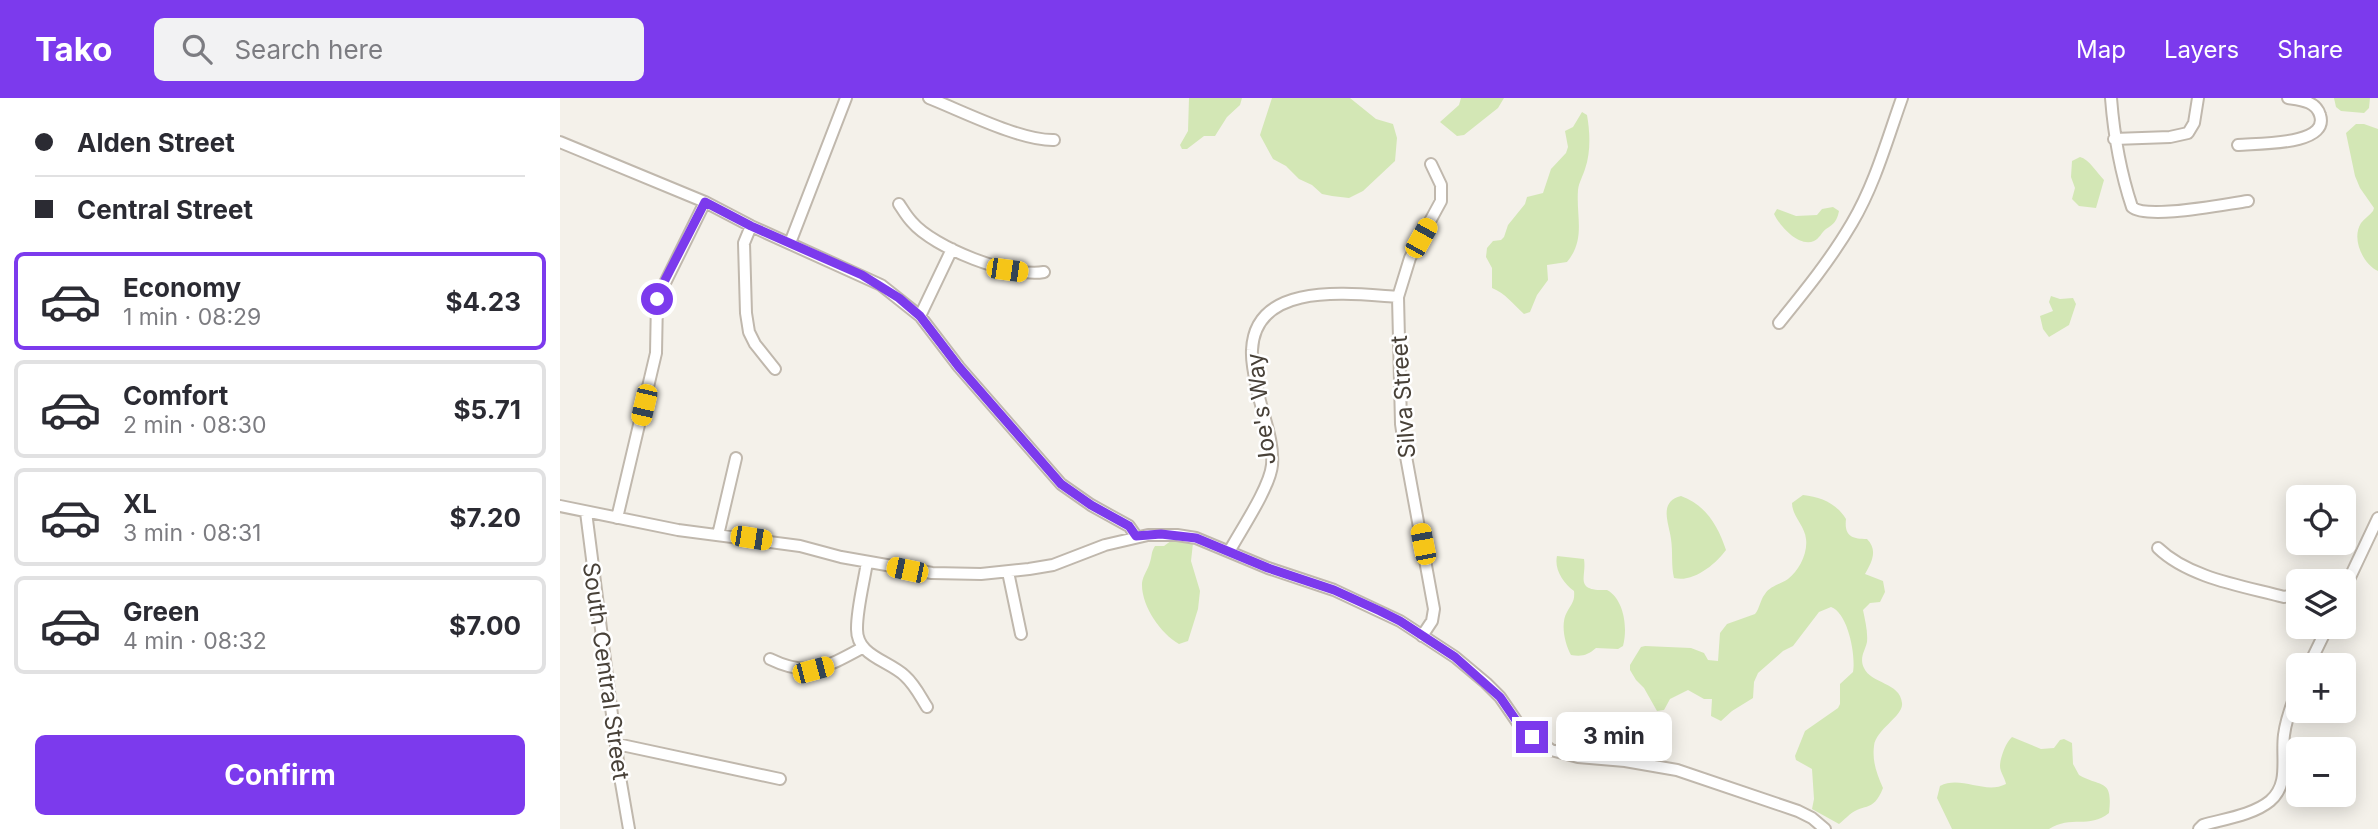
<!DOCTYPE html>
<html lang="en">
<head>
<meta charset="utf-8">
<style>
	body { margin:0; font-family:Inter,sans-serif; background:#f2f2f3; color:#2b2b33; height:100vh; display:flex; flex-direction:column; font-size:26px; white-space:nowrap }
	* { box-sizing:border-box; margin:0 }
	p { font-size:23px; color:#7c7c81 }
	.icon { flex:none; width:38px; height:38px; fill:none; stroke:currentColor; stroke-width:2; stroke-linecap:round; stroke-linejoin:round }
	.map { position:relative; flex:1; overflow:hidden }
	.sheet { display:flex; flex-direction:column; background:#fff; width:560px }
	.sheet>* { flex:none }
	.banner { display:grid; align-content:center; height:154px; padding:0 35px; background:#fff }
	.tools { position:absolute; left:1726px; top:387px; display:grid; gap:14px }
	.tools a { display:grid; place-items:center; width:70px; height:70px; border-radius:10px; background:#fff; box-shadow:0 4px 18px #0003; font-size:35px }
	.end { position:absolute; width:32px; height:32px; margin:-16px; border:9px solid #7c3aed; background:#fff; box-shadow:0 0 0 4px #fff }
	.from { border-radius:50% }
	.bubble { position:absolute; height:49px; border-radius:10px; background:#fff; box-shadow:0 4px 18px #0003; font-size:23px; font-weight:700; line-height:49px; text-align:center }
	.car { position:absolute; width:21px; height:42px; margin:-21px -10px; border-radius:9px; box-shadow:0 0 5px 2px #0007; background:linear-gradient(#f5c518 24%,#345 0 40%,#f5c518 0 76%,#345 0 86%,#f5c518 0) }
	.banner b { display:flex; align-items:center; gap:24px; height:66px; font-size:26px }
	.banner b+b { border-top:2px solid #e1e1e2 }
	.banner i { width:18px; height:18px; background:#2b2b33 }
	ul { padding:0; list-style:none }
	li { display:flex; align-items:center; gap:21px; height:98px; margin:0 14px 10px; padding:0 21px; border:4px solid #e1e1e2; border-radius:10px }
	li div { flex:1 }
	li b { display:block; font-size:26px }
	li em { font-style:normal; font-weight:700 }
	li.on { border-color:#7c3aed }
	li>.icon { width:63px; height:63px; stroke-width:1.5 }
	.button { display:flex; gap:14px; margin-top:auto; padding:14px 35px }
	.button a { flex:1; height:80px; border-radius:10px; background:#7c3aed; color:#fff; font-size:28px; font-weight:700; line-height:80px; text-align:center }
	header { display:flex; align-items:center; gap:42px; box-sizing:border-box; height:98px; padding:0 35px; background:#7c3aed; color:#fff }
	header strong { font-size:33px }
	nav { display:flex; gap:38px; margin-inline-start:auto; font-size:24px }
	.search { width:490px; height:63px; background:#f2f2f3; display:flex; align-items:center; gap:18px; box-sizing:border-box; padding:0 24px; border-radius:10px; color:#7c7c81; font-size:26px }
	main { display:flex; flex:1; min-height:0 }
	.map>svg:first-child { display:block }
	.green { fill:#d3e7b5 }
	.lines { fill:none; stroke-linecap:round; stroke-linejoin:round }
	.minor-casing { stroke:#c0b8ad; stroke-width:14 }
	.minor { stroke:#fff; stroke-width:10 }
	.route { stroke:#7c3aed; stroke-width:9 }
	.labels { text-anchor:middle; dominant-baseline:central; stroke-width:5; stroke-linejoin:round; paint-order:stroke }
	.street-label { font-size:23px; fill:#484138; stroke:#fff }
</style>
</head>
<body>
<header>
<strong>Tako</strong>
<div class="search"><svg class="icon" aria-label="search" viewBox="0 0 24 24"><circle cx="10" cy="10" r="6"/><path d="M15 15l6 6"/></svg>Search here</div>
<nav><a>Map</a><a>Layers</a><a>Share</a></nav>
</header>
<main>
<section class="sheet">
<div class="banner">
<b><i class="from"></i>Alden Street</b>
<b><i></i>Central Street</b>
</div>
<ul>
<li class="on"><svg class="icon" aria-label="car" viewBox="0 0 24 24"><path d="M5 17H2v-5l4-1 3-4h7l3 4 3 1v5h-3M9 17h6M6 11h13"/><circle cx="7" cy="17" r="2"/><circle cx="17" cy="17" r="2"/></svg><div><b>Economy</b><p>1 min · 08:29</p></div><em>$4.23</em></li>
<li><svg class="icon" aria-label="car" viewBox="0 0 24 24"><path d="M5 17H2v-5l4-1 3-4h7l3 4 3 1v5h-3M9 17h6M6 11h13"/><circle cx="7" cy="17" r="2"/><circle cx="17" cy="17" r="2"/></svg><div><b>Comfort</b><p>2 min · 08:30</p></div><em>$5.71</em></li>
<li><svg class="icon" aria-label="car" viewBox="0 0 24 24"><path d="M5 17H2v-5l4-1 3-4h7l3 4 3 1v5h-3M9 17h6M6 11h13"/><circle cx="7" cy="17" r="2"/><circle cx="17" cy="17" r="2"/></svg><div><b>XL</b><p>3 min · 08:31</p></div><em>$7.20</em></li>
<li><svg class="icon" aria-label="car" viewBox="0 0 24 24"><path d="M5 17H2v-5l4-1 3-4h7l3 4 3 1v5h-3M9 17h6M6 11h13"/><circle cx="7" cy="17" r="2"/><circle cx="17" cy="17" r="2"/></svg><div><b>Green</b><p>4 min · 08:32</p></div><em>$7.00</em></li>
</ul>
<div class="button"><a>Confirm</a></div>
</section>
<div class="map">
<svg width="1818" height="731" viewBox="0 0 1818 731">
	<rect width="100%" height="100%" fill="#f4f1ea"/>
	<!-- green -->
	<path class="green" d="M629 0H682L680 7 667 19 655 38H644L627 51H622L620 47 628 33Z
		M712 0H790L816 21 833 26 837 40 835 63 803 93 789 100 772 98 762 96 752 87 739 81 726 68 713 61 700 37Z
		M901 0H944L938 10 904 37 897 38 880 24 899 7Z
		M1774 0H1810L1809 10 1804 15 1781 13 1776 9Z
		M1022 14 1027 17C1030 34 1031 54 1025 71 1023 78 1019 84 1018 92 1016 119 1026 141 1007 164L987 167 988 182 977 197 970 214 964 216C953 206 945 195 932 190V170L926 159 927 150 933 143 941 142 944 139 948 127 965 106 967 99 983 95 991 71 1006 55 1008 49 1005 33 1013 29Z
		M1796 26H1804L1818 31V173C1803 166 1791 141 1801 125 1804 121 1810 117 1813 113L1814 110 1800 90 1795 78 1786 35Z
		M1520 59C1529 61 1537 75 1544 82L1536 110 1519 108 1512 101 1515 90 1511 79 1512 63Z
		M1273 109 1279 113C1277 123 1274 126 1266 131 1262 134 1259 141 1254 143 1239 150 1219 127 1214 116L1217 111 1236 118 1257 117 1262 111Z
		M1491 198 1500 201 1513 200 1516 206 1509 227 1489 239 1483 231 1480 218 1493 213 1489 204Z
		M1243 397C1261 399 1276 405 1286 421 1284 438 1292 441 1307 441 1318 452 1312 464 1305 476L1323 483 1325 494 1320 504 1310 505 1303 512C1305 522 1308 534 1307 544 1305 553 1299 560 1304 570 1311 586 1340 584 1342 605 1344 618 1316 631 1314 648 1312 664 1317 676 1323 690 1313 716 1302 704 1287 719 1284 721 1282 724 1279 726L1252 711 1254 701 1252 671 1236 662 1235 658 1245 633 1278 610 1280 606V586L1293 574C1296 557 1288 515 1271 509L1259 514 1233 548 1223 553 1198 575 1194 584 1193 600 1172 613 1161 623 1151 618 1152 601H1144L1128 592 1110 601 1104 612 1097 613 1084 590 1076 582 1070 572V567L1081 549 1085 548 1131 550 1144 555 1148 562 1158 563 1160 535 1167 526 1195 516C1200 510 1200 502 1205 496 1210 488 1221 486 1228 481 1239 473 1248 455 1246 441 1245 428 1232 418 1232 405Z
		M1121 398C1146 407 1158 428 1166 452 1156 466 1133 485 1114 480 1111 467 1113 454 1111 441 1109 425 1098 404 1121 398Z
		M612 442H627L633 445 631 463 640 493 638 511 628 543 619 546C600 535 581 507 582 485 583 477 588 472 590 464 592 458 591 454 595 448H604Z
		M997 458 1024 461C1027 479 1013 493 1047 492 1064 501 1068 530 1063 548L1058 551 1036 550C1028 557 1022 559 1011 557 1005 546 1000 526 1007 514 1012 505 1015 503 1014 493 1003 485 994 471 997 458Z
		M1452 639 1481 651 1494 650 1500 642 1504 641 1512 645 1513 666 1519 677C1542 690 1553 680 1549 715 1529 731 1511 717 1489 731H1392L1377 700 1380 688C1401 677 1425 697 1446 686 1445 680 1440 674 1440 668 1440 660 1446 644 1452 639Z"/>
	<g class="lines">
		<!-- minor casing -->
		<g class="minor-casing">
			<path id="minor" d="M369 0C402 13 461 43 494 42
				M1551 0C1554 38 1560 73 1572 109 1587 122 1665 106 1688 103
				M1554 41 1610 39 1628 35 1634 25 1638 0
				M0 44 145 104 191 128 321 187 360 218 399 269 501 386 531 407 569 428 576 438
				M1678 47C1696 45 1770 48 1760 17 1756 3 1741 2 1728 0
				M339 106C343 112 347 119 352 124 374 150 451 180 484 174
				M191 128 184 145 186 215 189 234 195 246 215 271
				M230 145 286 0
				M360 218 392 151
				M1219 225C1245 193 1271 161 1292 125 1315 86 1327 42 1342 0
				M0 408 118 432 240 448 281 459 372 475 421 476 469 471 493 467 545 447 588 437H617L636 440 708 470 774 492 840 523 895 559 926 585 940 599 962 631 991 652 1018 659 1065 663 1117 672 1238 713 1252 720 1265 731
				M26 414 60 679 69 731
				M57 420 96 255 97 201 145 104
				M158 437 176 360
				M1598 450C1629 480 1683 488 1724 499L1738 496
				M670 452C681 432 710 389 712 367 714 345 704 320 699 299 696 284 691 267 692 252 695 182 791 196 838 199
				M307 464C304 484 297 510 297 530 296 558 328 562 345 578 355 587 360 598 367 609
				M448 474 461 536
				M1783 494 1818 420
				M862 538 872 523 874 511 845 353 841 326 838 199 850 160 881 103V87L871 66
				M210 561C249 580 267 569 302 550
				M1749 567 1768 528
				M57 646 220 681
				M1639 731 1643 727C1664 721 1693 717 1710 703 1730 686 1721 660 1724 637 1726 620 1732 606 1738 590"/>
		</g>
		<!-- minor -->
		<use href="#minor" class="minor"/>
	</g>
	<g class="lines">
		<!-- route -->
		<path class="route" d="M97 201 105 182 145 104 191 128 302 177 339 200 360 218 399 269 501 386 531 407 569 428 576 438 601 436 636 440 708 470 774 492 820 513 840 523 895 559 940 599 962 631 972 639"/>
	</g>
	<g class="labels">
		<!-- street labels -->
		<g class="street-label">
			<text transform="translate(843 299) rotate(-94)">Silva Street</text>
			<text transform="translate(701 311) rotate(-97)">Joe's Way</text>
			<text transform="translate(46 573) rotate(82)">South Central Street</text>
		</g>
	</g>
</svg>
<div class="tools">
<a><svg class="icon" aria-label="locate" viewBox="0 0 24 24"><circle cx="12" cy="12" r="6"/><path d="M12 2v4M12 18v4M2 12h4M18 12h4"/></svg></a>
<a><svg class="icon" aria-label="layers" viewBox="0 0 24 24"><path d="M12 4l9 5-9 5-9-5zM3 14l9 5 9-5"/></svg></a>
<a>+</a>
<a>−</a>
</div>
<i class="end from" style="left:97px;top:201px"></i>
<i class="end" style="left:972px;top:639px"></i>
<div class="bubble" style="left:996px;top:614px;width:116px">3 min</div>
<i class="car" style="left:861px;top:140px;rotate:29deg"></i>
<i class="car" style="left:447px;top:172px;rotate:98deg"></i>
<i class="car" style="left:84px;top:307px;rotate:193deg"></i>
<i class="car" style="left:191px;top:440px;rotate:99deg"></i>
<i class="car" style="left:863px;top:446px;rotate:349deg"></i>
<i class="car" style="left:347px;top:472px;rotate:282deg"></i>
<i class="car" style="left:253px;top:572px;rotate:75deg"></i>
</div>
</main>
</body>
</html>
